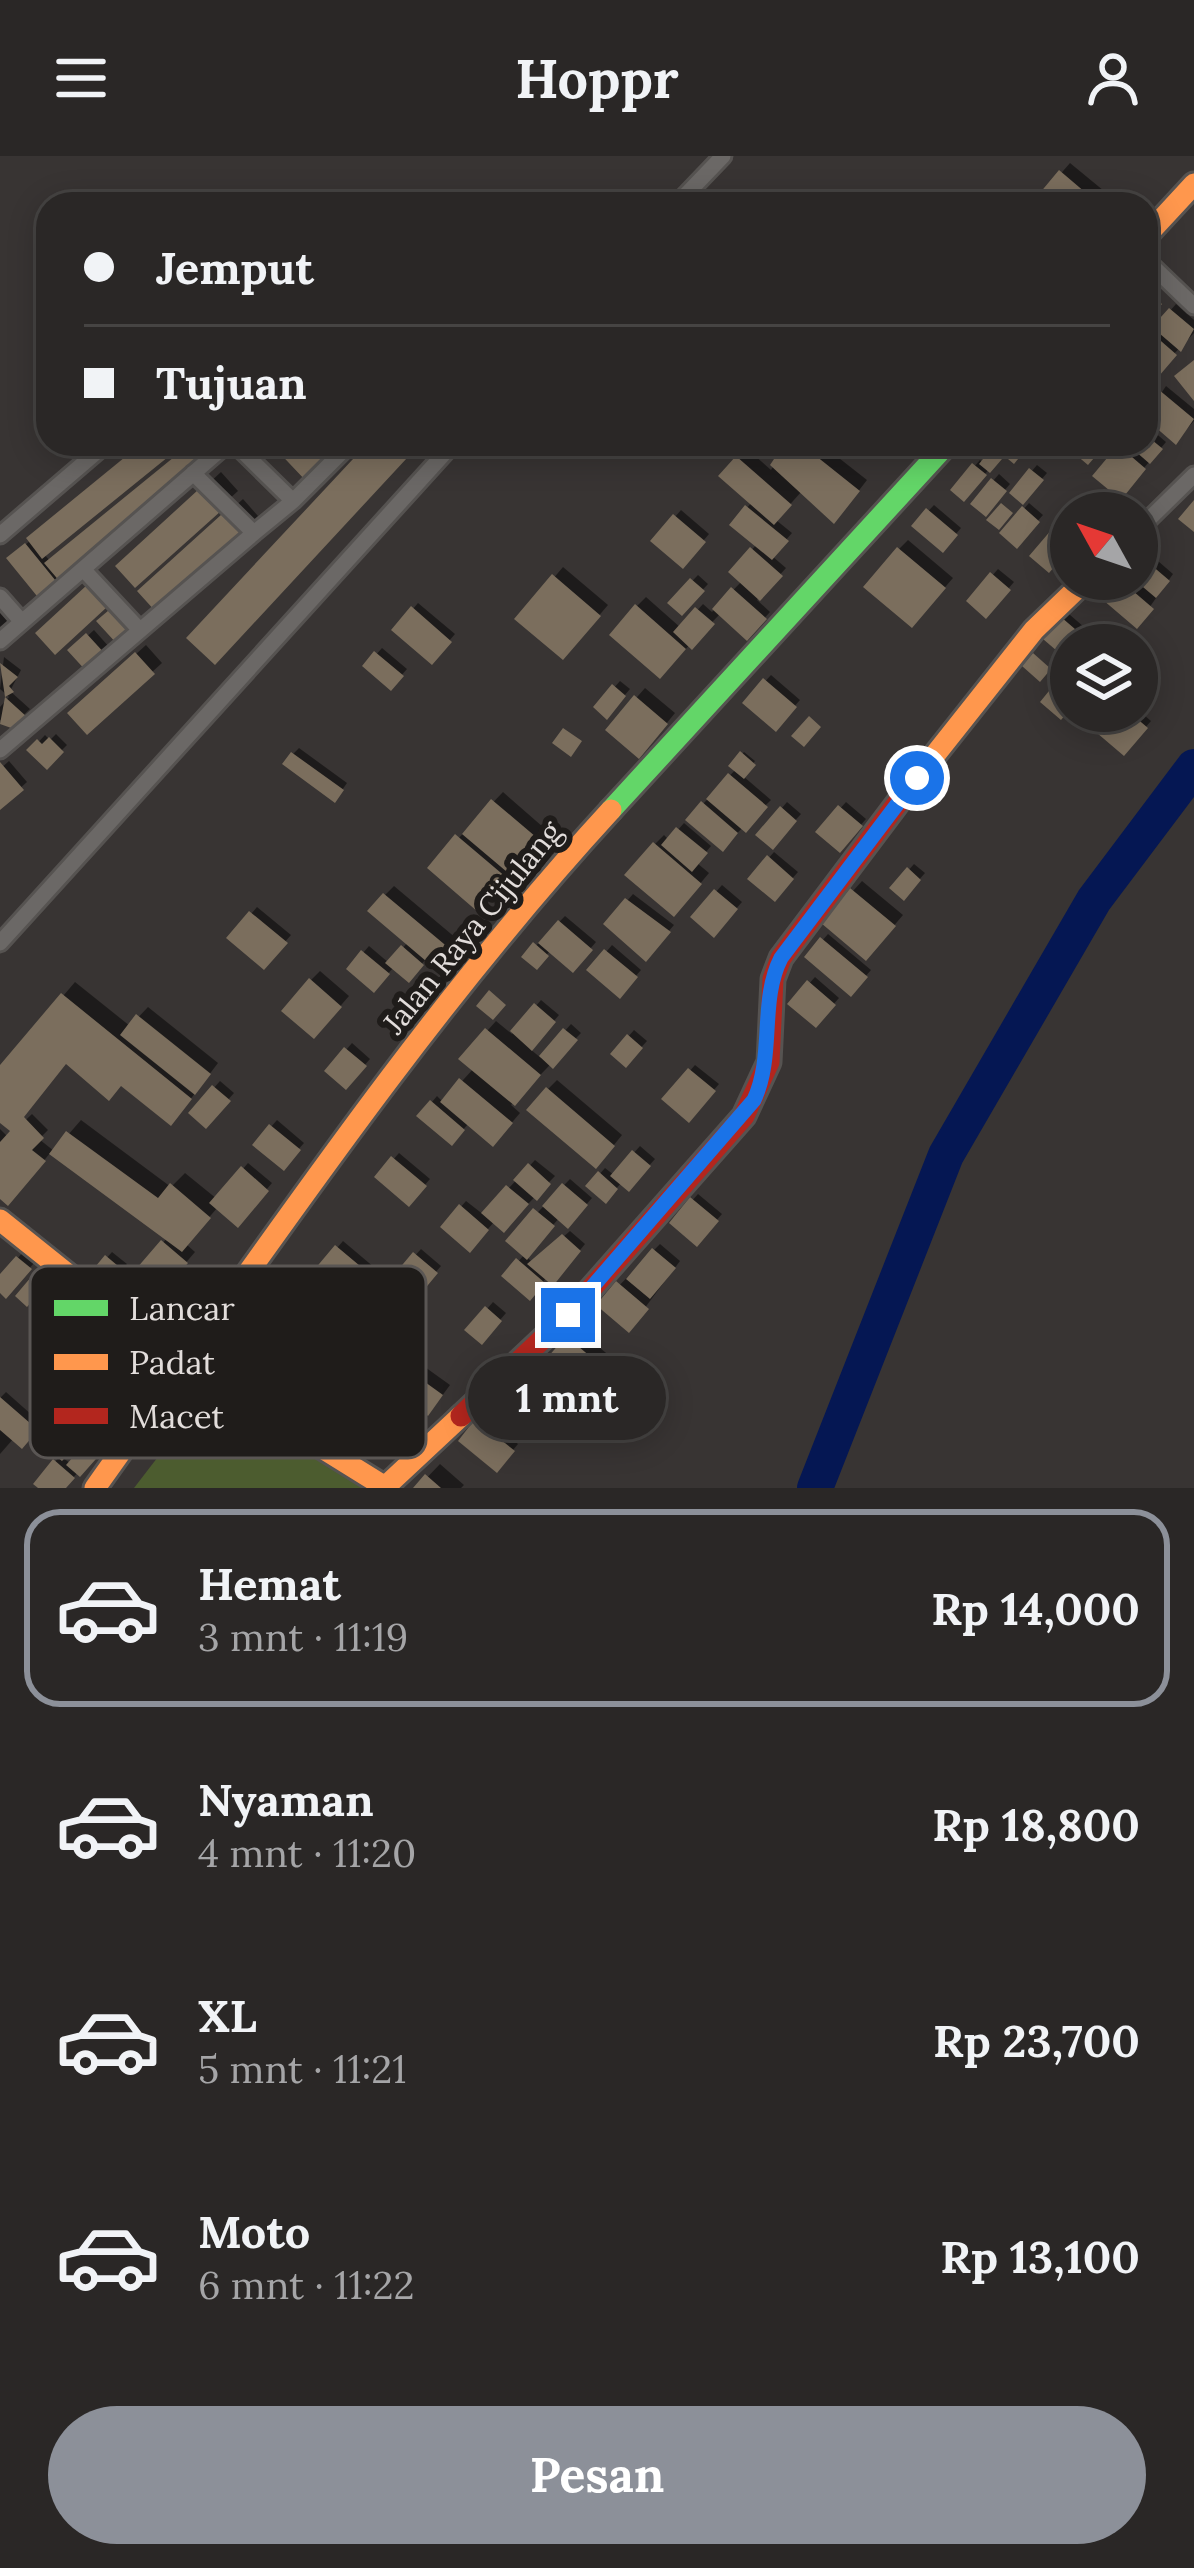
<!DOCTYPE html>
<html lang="id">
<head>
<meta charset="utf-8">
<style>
	body { margin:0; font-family:Lora,serif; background:#363332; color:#f1f3f6; height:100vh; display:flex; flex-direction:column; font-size:45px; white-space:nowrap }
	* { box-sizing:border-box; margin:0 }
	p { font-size:39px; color:#a5a5a7 }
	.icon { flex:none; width:66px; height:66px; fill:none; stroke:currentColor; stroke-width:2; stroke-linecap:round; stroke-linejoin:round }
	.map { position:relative; height:1332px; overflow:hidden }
	.side { display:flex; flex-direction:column; background:#2a2726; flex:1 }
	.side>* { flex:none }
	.hud { position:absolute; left:36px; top:36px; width:1122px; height:264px; border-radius:36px; box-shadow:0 6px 30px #0003,0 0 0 3px #464443; display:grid; align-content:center; height:264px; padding:0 48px; background:#2a2726 }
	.needle { width:78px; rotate:310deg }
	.controls { position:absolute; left:1050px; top:336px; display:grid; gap:24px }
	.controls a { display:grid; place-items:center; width:108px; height:108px; border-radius:50%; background:#2a2726; box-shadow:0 6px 30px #0003,0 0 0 3px #464443; font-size:60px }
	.end { position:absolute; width:54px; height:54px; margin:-27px; border:15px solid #1a73e8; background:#fff; box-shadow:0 0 0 6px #fff }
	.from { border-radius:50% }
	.bubble { position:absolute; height:84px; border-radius:42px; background:#2a2726; box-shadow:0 6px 30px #0003,0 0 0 3px #464443; font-size:39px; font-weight:800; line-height:84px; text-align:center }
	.hud b { display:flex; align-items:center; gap:42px; height:114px; font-size:45px }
	.hud b+b { border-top:3px solid #464443 }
	.hud i { width:30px; height:30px; background:#f1f3f6 }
	ul { padding:21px 0 0; list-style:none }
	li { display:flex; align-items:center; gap:36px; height:198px; margin:0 24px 18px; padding:0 24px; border:6px solid transparent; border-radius:36px }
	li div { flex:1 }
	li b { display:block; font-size:45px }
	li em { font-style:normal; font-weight:800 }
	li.active { border-color:#8c9099 }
	li>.icon { width:108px; height:108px; stroke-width:1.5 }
	.primary-button { display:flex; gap:24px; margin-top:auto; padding:24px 48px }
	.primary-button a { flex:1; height:138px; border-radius:72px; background:#8c9099; color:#fff; font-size:48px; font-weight:800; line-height:138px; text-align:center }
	header { display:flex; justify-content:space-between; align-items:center; height:156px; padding:0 48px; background:#2a2726; font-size:54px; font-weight:800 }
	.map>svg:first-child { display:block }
	.green { fill:#4c5c2f }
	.shadow { fill:#0007; fill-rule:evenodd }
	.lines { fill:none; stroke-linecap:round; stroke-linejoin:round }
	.river { stroke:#051753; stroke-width:36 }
	.building { fill:#7b6e5d }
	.street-casing { stroke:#565351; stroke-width:21 }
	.fast-casing { stroke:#565351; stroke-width:27 }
	.slow-casing { stroke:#565351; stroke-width:27 }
	.jam-casing { stroke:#565351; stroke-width:27 }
	.street { stroke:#6b6866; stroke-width:15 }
	.fast { stroke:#63d668; stroke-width:21 }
	.slow { stroke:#ff974d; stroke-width:21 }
	.jam { stroke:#b3261e; stroke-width:21 }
	.route { stroke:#1a73e8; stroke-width:15 }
	.labels { text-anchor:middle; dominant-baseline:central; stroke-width:12; stroke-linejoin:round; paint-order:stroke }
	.street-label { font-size:30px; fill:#e2dddb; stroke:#1f1c1a }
	.key { fill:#1f1c1a; stroke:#5a5654; stroke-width:3 }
	.key-label { font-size:33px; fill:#e2dddb }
</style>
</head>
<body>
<header><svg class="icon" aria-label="menu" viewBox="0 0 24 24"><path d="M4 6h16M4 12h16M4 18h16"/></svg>Hoppr<svg class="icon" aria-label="person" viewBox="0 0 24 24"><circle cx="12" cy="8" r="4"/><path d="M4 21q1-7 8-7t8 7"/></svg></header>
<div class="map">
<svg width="1194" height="1332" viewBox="0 0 1194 1332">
	<rect width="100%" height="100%" fill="#383433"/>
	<!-- green -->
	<path class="green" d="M221 1219 367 1332H134Z"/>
	<!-- shadow -->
	<path class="shadow" d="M1070 7 1115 44 1112 48H1055L1043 38Z
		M1152 137 1161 145 1146 163 1156 171 1176 148 1194 164V177L1146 227V143Z
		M1166 230 1194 253V265L1176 285 1146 260Z
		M1146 269 1166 286 1121 339 1097 319 1123 288H1146Z
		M143 288H179L44 398 50 405 191 288 58 428 10 402Z
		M275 288H346L307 322Z
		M723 288H749L745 291 771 314 788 288H836L830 295 867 324 843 355 802 335 776 364 792 377 772 400 786 412 757 444 770 456 747 481 721 457 669 510 637 450 646 441 681 472 703 448 712 456 742 425 732 416 757 388 733 368 752 346 723 320 743 297Z
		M1005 288H1028L1013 304 1004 296 964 342 954 334 980 304 984 307Z
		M1037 309 1047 317 1023 345 1013 337Z
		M221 316 238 335 135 428 119 410Z
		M999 318 1010 328 985 357 974 347Z
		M243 343 258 360 249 369 142 435Z
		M1029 347 1043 359 1017 388 1003 377Z
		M934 349 961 372 943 393 915 369Z
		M681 354 709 378 683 409 654 385Z
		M908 384 953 422 921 459 899 393Z
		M1143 392 1173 418 1137 469 1113 423H1137V398Z
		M563 411 608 449 572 491 519 463Z
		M998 413 1014 426 986 459 970 445Z
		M698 419 708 428 682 456 671 447Z
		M418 447 455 478 432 505 395 474Z
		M3 454 17 467 0 485V457Z
		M1069 458 1092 478 1083 489 1047 483Z
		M94 474 110 492 88 513 72 494Z
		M146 489 162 507 87 575 71 557Z
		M382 492 407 513 391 531 366 510Z
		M4 501 21 514 10 535 30 553 14 568 0 564V551L9 541 0 533Z
		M771 519 800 544 776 571 746 546Z
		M620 525 630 533 607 560 597 551Z
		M645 532 675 557 648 590 609 573Z
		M1137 553 1151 565 1124 596 1120 555Z
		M56 578 67 589 47 609 31 594 45 579 50 584Z
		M299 592 347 627 340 637 293 598Z
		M744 596 755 605 743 620 771 644 723 691 703 648 736 613 732 609Z
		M9 605 27 626 0 650V613Z
		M503 636 543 671 487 742 431 711Z
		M787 646 801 658 772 690 759 679Z
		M846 646 866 663 840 693 819 676Z
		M684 667 711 690 697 707 709 717 683 748 655 688 664 679 669 684Z
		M774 696 798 716 775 742 751 722Z
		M914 708 925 717 904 741 893 732Z
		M862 725 903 759 875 792 825 766Z
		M722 729 742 746 714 778 694 761Z
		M394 730 469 793 455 809 427 802 408 823 394 811 374 833 350 812 369 790 389 807 408 786 385 739Z
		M633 738 674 769 646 802 607 768Z
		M257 751 291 779 264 810 231 781Z
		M565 760 596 786 573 813 551 794 536 810 525 801Z
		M828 778 871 814 851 837 808 801Z
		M612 789 641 814 620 838 591 814Z
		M320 815 349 840 323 870 311 824Z
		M815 821 839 842 816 868 791 848Z
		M75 826 130 870 148 851 218 907 183 953 67 905 0 963V914Z
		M541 844 559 859 530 893 541 902 571 868 581 877 511 949 520 957 502 978 469 967 452 986 421 959 437 940 443 946 474 912 463 902 496 865 512 878Z
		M634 874 647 885 626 908 614 897Z
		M352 887 370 903 346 930 328 915Z
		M695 909 719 928 689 963 665 943Z
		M557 924 622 979 605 1000 548 933Z
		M220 925 234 937 206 969 192 957Z
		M32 958 48 974 39 983 54 995 81 964 171 1031 185 1017 217 1043 248 1007 272 1027 238 1067 218 1051 186 1088 195 1096 154 1144 122 1134 167 1082 51 996 17 1037 0 1039V973L8 981Z
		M277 964 304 987 283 1011 256 988Z
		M640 990 655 1003 629 1032 622 1026 606 1044 589 1030 605 1012 614 1019Z
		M399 997 430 1023 409 1047 378 1021Z
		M535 1004 555 1020 504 1073 495 1065 470 1093 444 1070 466 1045 484 1059Z
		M570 1023 592 1042 568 1069 560 1061 526 1100 533 1107 570 1075 585 1088 559 1120 547 1121 530 1141 505 1120 525 1098 510 1085Z
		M698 1038 722 1058 697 1087 673 1066Z
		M343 1085 375 1112 350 1140 319 1113Z
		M660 1088 680 1105 629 1173 600 1149Z
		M421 1093 441 1110 423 1131 403 1113Z
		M23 1096 35 1106 6 1138 0 1123Z
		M112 1096 127 1108 110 1128 95 1115Z
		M206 1109 231 1130 179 1140Z
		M314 1124 367 1164 339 1199 375 1229 381 1233 387 1227 370 1187 379 1178 450 1229 411 1282 350 1252 310 1242 276 1170Z
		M493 1146 506 1157 482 1185 469 1174Z
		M577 1173 611 1201 576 1243 568 1182Z
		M82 1217 111 1242 97 1258 118 1275 63 1332H43L37 1327 60 1300 51 1265 70 1243 64 1238ZM76 1286 84 1293 71 1308 62 1301Z
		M6 1236 41 1267 22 1289 14 1282 0 1298V1242Z
		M483 1260 518 1288 497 1313 462 1285Z
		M440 1308 464 1329 461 1332H417Z"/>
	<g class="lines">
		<!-- river -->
		<path class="river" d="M815 1332 946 999 1094 744 1194 611"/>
	</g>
	<!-- building -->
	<path class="building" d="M1059 14 1099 48H1051L1039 38Z
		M1146 135 1162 148 1146 167Z
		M1169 152 1194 173 1181 196 1152 171Z
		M1146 172 1177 199 1159 220 1146 209Z
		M1194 204V245L1174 220Z
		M1158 233 1194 263 1176 289 1146 263V247Z
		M1146 279 1163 293 1150 308 1127 288H1146Z
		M141 288H184L42 403 26 382Z
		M190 288H232L61 427 44 407Z
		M271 288H309L327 307 307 326Z
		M367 288H420L215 509 186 482Z
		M690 288H717L705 300Z
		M718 288H755L736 300Z
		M784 288H801L860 335 834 368 770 309Z
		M1001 288H1022L1027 292 1014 308 996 293Z
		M1063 288H1106L1088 309Z
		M1118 289 1146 313 1121 344 1092 320Z
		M990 294 1002 303 990 317 979 308Z
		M736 300 792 349 774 369 718 320Z
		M972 307 987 319 964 346 950 334Z
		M1029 312 1044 324 1023 349 1009 337Z
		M991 322 1007 335 986 361 970 348Z
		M210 323 231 346 135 432 115 410Z
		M1194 344V376L1178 363Z
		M1001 347 1013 357 999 374 986 364Z
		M232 349 251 371 156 456 137 435Z
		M745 349 789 385 772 404 729 369Z
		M1022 350 1040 366 1017 393 999 377Z
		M926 352 958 379 943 397 911 370Z
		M673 358 706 386 683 413 650 385Z
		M1064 359 1071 365V391L1049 417 1029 400Z
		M25 387 60 430 41 445 6 402Z
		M750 391 783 420 760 445 728 416Z
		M897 391 946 432 912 472 863 431Z
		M1137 397 1170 425 1156 442 1137 426Z
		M990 416 1011 434 986 463 966 445Z
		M552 418 601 460 563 504 514 463Z
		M690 422 705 435 682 460 667 447Z
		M1109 423H1119L1154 453 1137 473 1096 438Z
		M87 429 107 451 55 499 35 477Z
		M731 431 767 463 747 485 712 453Z
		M635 448 686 493 660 523 609 479Z
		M115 449 136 473 118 489 96 465Z
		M411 450 452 486 432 509 391 474Z
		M695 451 715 468 692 494 673 476Z
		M1061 461 1089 485 1071 489V507L1043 483Z
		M86 477 107 500 88 517 67 494Z
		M374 495 404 520 391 535 362 510Z
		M135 496 155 518 87 579 67 557Z
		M1033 497 1051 513 1040 526 1022 510Z
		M0 507 18 521 9 530 14 536 5 541Z
		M1062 519 1071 527V552L1061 564 1040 546Z
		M763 522 797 551 776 576 742 547Z
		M612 528 626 540 607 564 593 551Z
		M634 539 668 568 639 603 605 574Z
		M5 541 27 561 14 573 0 568Z
		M1116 555H1128L1148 572 1124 600 1097 577Z
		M809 560 821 571 804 591 791 580Z
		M563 572 582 585 571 601 552 587Z
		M49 581 64 596 47 614 26 594 37 583 42 588Z
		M740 595 756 609 744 623 728 610Z
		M291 596 344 634 335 647 282 608Z
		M0 606 24 634 0 654Z
		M728 617 768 651 746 677 706 643Z
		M491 643 536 681 507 716 462 678Z
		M701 645 738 677 723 696 685 664Z
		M838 649 863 670 840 697 815 676Z
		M780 650 797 665 773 694 755 679Z
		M676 671 708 697 692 716 661 689Z
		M455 678 507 722 478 756 427 712Z
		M653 686 702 728 674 761 624 719Z
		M767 699 794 723 775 746 747 723Z
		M907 711 921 724 904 745 889 732Z
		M850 732 896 770 866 805 821 767Z
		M714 733 738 753 714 782 690 761Z
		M383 737 462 803 446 822 367 755Z
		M625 742 671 776 646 806 603 768Z
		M249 755 288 787 264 814 226 782Z
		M558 764 593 794 573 817 538 787Z
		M820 781 868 821 851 841 804 801Z
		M533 786 549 800 537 814 521 801Z
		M401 789 424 809 409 827 385 807Z
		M604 793 638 821 620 843 586 814Z
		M361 794 390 818 374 837 346 813Z
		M309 822 342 851 314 883 281 855Z
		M807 824 836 849 816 872 787 848Z
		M489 834 506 849 493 864 476 850Z
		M61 837 192 943 171 970 121 930 109 945 66 908 24 961 44 982 32 994 46 1005 8 1050 0 1043V986L10 975 0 967V909Z
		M534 847 556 866 532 895 510 875Z
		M136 858 211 918 195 939 120 879Z
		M485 872 541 919 515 950 458 903Z
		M563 872 578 884 553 913 539 900Z
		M627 878 643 892 626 912 610 898Z
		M344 891 367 910 346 934 324 915Z
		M688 912 716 935 689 967 661 943Z
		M459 922 513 967 493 991 440 946Z
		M212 929 231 945 206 973 188 957Z
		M546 931 615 990 596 1013 526 954Z
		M430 944 465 974 452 990 416 960Z
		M269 968 301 994 284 1015 252 989Z
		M66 975 158 1042 170 1027 211 1062 182 1096 49 998Z
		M632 994 651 1010 629 1036 610 1020Z
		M391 1000 427 1030 409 1051 374 1021Z
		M528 1007 551 1028 537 1045 513 1024Z
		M241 1010 269 1035 238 1072 209 1047Z
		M598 1015 618 1033 606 1048 585 1030Z
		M562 1027 588 1049 568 1073 542 1050Z
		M506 1029 529 1048 504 1077 481 1057Z
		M690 1041 719 1065 697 1091 669 1067Z
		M459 1048 489 1074 470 1097 440 1071Z
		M533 1052 555 1070 527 1104 505 1085Z
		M562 1078 581 1095 553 1130 527 1108Z
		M161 1084 188 1107 145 1157 118 1134Z
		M335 1089 372 1120 351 1144 314 1114Z
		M652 1092 676 1112 650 1143 626 1123Z
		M413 1096 438 1117 423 1135 398 1114Z
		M105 1099 124 1115 110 1132 91 1116Z
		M16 1100 32 1113 6 1143 0 1137V1118Z
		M516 1102 545 1127 530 1145 501 1120Z
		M37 1114 50 1125 27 1151 15 1140Z
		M616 1125 649 1153 629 1177 596 1149Z
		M485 1150 502 1165 482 1189 464 1174Z
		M566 1180 604 1212 567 1256 529 1223Z
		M368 1185 443 1239 428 1260 353 1205Z
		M0 1241 38 1274 22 1293 0 1274Z
		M64 1246 111 1286 80 1321 66 1309 80 1293 76 1289 62 1305 35 1282Z
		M475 1263 515 1295 497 1317 458 1285Z
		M53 1303 75 1322 66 1332H38L33 1328Z
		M425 1318 441 1332H413Z"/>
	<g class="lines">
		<!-- street casing -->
		<g class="street-casing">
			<path id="street" d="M677 48 723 0
				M1146 104 1194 150
				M235 288 293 345 350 288
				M1137 375 1194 319
				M254 377 293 345
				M0 379 106 288
				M83 413 138 472
				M0 441 22 466
				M0 485 227 288
				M0 594 254 377 193 317
				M0 787 453 288"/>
		</g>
		<!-- fast casing -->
		<g class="fast-casing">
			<path id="fast" d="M611 654 947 288"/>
		</g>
		<!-- slow casing -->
		<g class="slow-casing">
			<path id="slow" d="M1146 80 1194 28
				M915 624 1034 474 1087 423
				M0 1064 155 1188 385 1331 461 1260
				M95 1332C260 1102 419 863 611 654"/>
		</g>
		<!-- jam casing -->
		<g class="jam-casing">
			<path id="jam" d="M461 1260 568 1159 744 960 769 906 773 823 781 802 915 624"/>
		</g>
		<!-- street -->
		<use href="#street" class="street"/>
		<!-- fast -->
		<use href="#fast" class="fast"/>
		<!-- slow -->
		<use href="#slow" class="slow"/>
		<!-- jam -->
		<use href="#jam" class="jam"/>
	</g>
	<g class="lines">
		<!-- route -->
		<path class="route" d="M568 1159 754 944C775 899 759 845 781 802L917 622"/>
	</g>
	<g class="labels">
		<!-- street labels -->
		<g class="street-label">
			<text transform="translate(472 771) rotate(-51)">Jalan Raya Cijulang</text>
		</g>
	</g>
	<!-- legend -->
	<rect x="30" y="1110" width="396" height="192" rx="18" class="key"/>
	<rect x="54" y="1144" width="54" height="16" fill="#63d668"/>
	<rect x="54" y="1198" width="54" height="16" fill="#ff974d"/>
	<rect x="54" y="1252" width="54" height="16" fill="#b3261e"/>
	<g class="key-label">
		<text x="129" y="1164">Lancar</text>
		<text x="129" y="1218">Padat</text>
		<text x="129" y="1272">Macet</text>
	</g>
</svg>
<div class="controls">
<a><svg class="needle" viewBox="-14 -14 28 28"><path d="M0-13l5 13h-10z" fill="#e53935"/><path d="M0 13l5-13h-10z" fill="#a5a5a7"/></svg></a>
<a><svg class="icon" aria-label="layers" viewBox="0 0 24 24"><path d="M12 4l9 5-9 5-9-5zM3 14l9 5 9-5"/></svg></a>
</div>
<i class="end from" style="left:917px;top:622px"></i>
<i class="end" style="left:568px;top:1159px"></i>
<div class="bubble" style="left:468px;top:1200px;width:198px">1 mnt</div>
<div class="hud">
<b><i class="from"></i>Jemput</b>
<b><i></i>Tujuan</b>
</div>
</div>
<section class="side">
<ul>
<li class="active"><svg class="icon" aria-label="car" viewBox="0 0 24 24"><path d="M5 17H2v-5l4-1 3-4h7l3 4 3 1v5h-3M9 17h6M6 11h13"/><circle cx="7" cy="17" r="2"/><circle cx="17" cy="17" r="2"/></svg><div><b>Hemat</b><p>3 mnt · 11:19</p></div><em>Rp 14,000</em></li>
<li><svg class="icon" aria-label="car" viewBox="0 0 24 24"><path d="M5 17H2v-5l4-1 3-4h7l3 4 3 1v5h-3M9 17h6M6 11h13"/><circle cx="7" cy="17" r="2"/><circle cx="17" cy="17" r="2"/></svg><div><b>Nyaman</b><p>4 mnt · 11:20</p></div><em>Rp 18,800</em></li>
<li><svg class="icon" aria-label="car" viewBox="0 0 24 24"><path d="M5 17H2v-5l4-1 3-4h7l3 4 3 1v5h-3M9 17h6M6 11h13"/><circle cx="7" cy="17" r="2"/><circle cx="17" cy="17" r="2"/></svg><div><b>XL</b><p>5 mnt · 11:21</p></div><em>Rp 23,700</em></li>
<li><svg class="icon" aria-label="car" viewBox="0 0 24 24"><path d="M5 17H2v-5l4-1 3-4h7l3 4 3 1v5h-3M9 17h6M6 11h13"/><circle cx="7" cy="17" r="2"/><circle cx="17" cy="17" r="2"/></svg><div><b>Moto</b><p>6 mnt · 11:22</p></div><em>Rp 13,100</em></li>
</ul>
<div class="primary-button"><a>Pesan</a></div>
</section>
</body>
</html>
